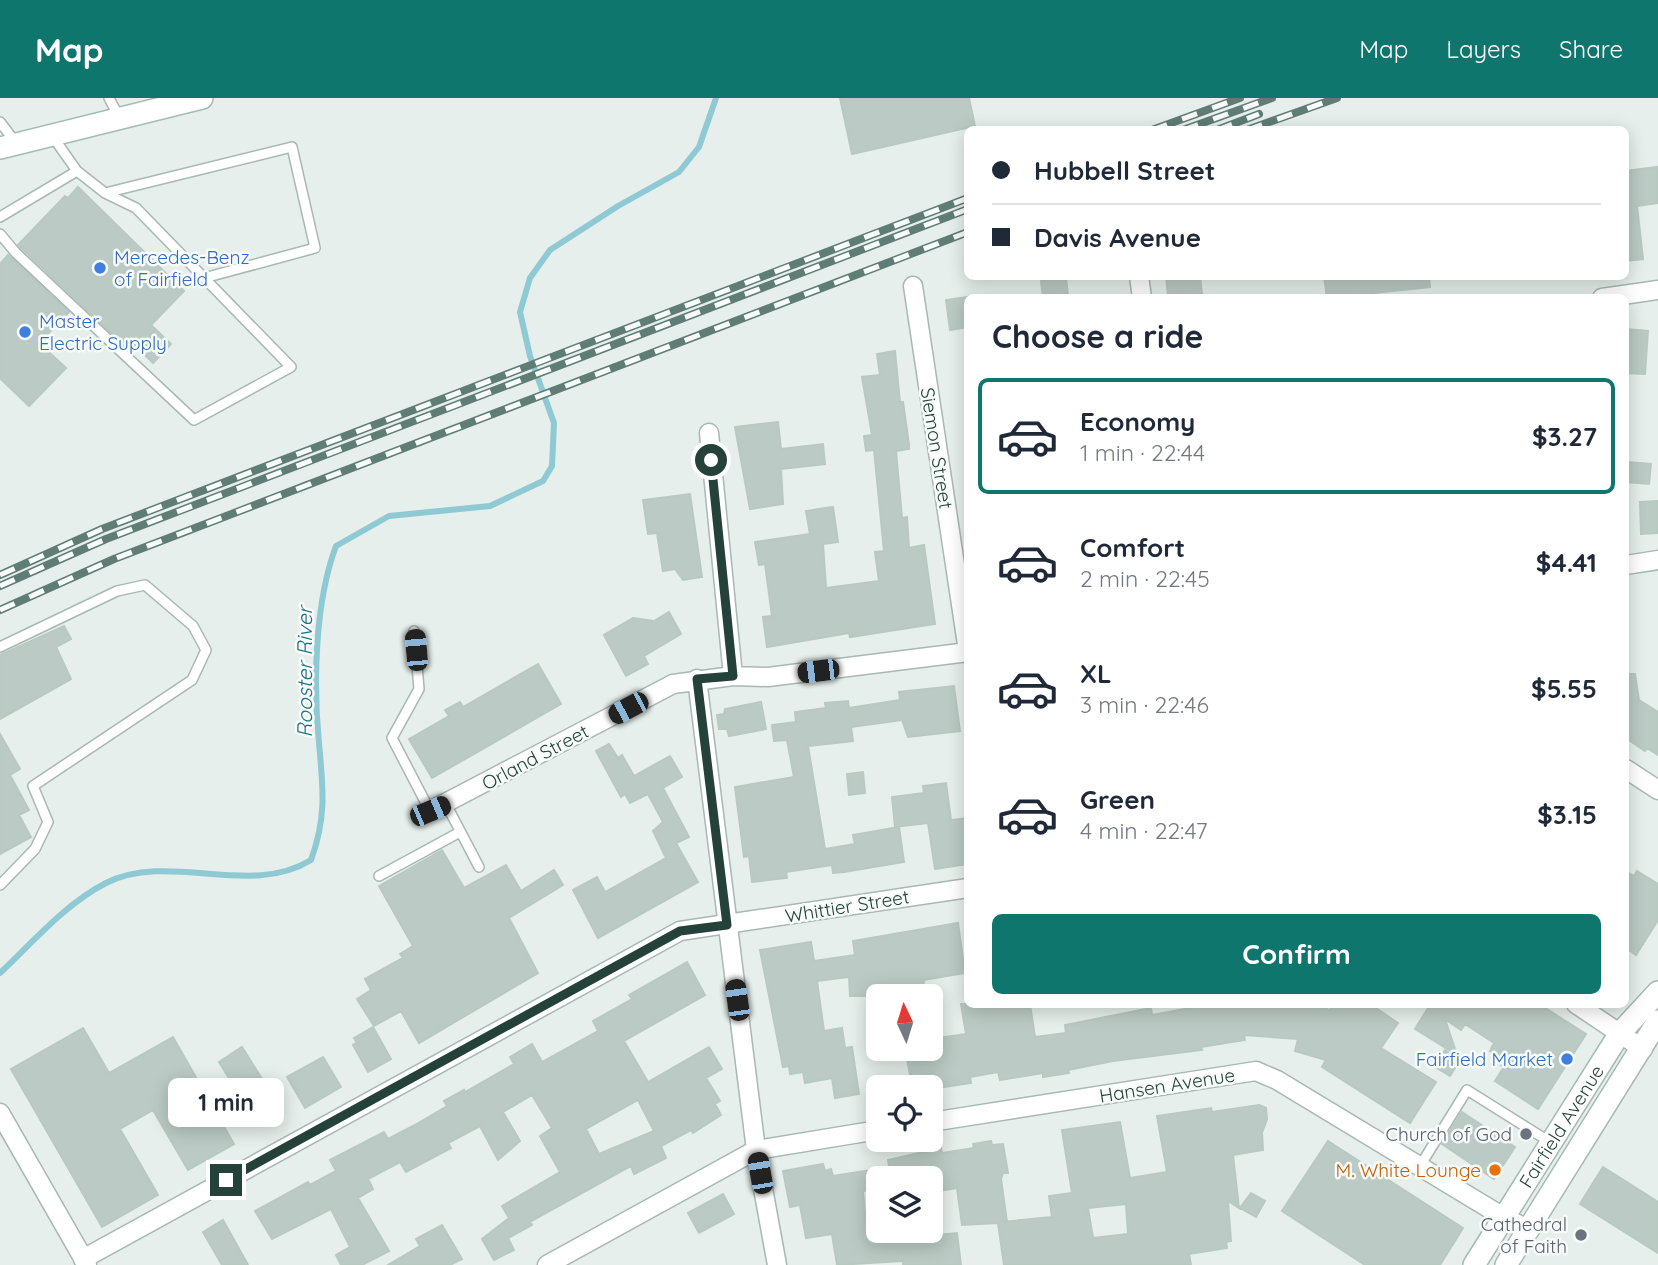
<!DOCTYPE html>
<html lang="en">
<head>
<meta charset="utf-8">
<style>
	body { margin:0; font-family:Quicksand,sans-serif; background:#f2f2f3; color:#1f2937; height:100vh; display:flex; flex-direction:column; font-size:26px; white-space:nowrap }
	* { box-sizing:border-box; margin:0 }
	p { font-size:23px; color:#747a83 }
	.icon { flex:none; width:38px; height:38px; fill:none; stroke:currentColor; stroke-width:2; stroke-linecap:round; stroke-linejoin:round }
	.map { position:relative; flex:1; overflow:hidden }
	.sheet { position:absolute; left:964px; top:196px; width:665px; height:714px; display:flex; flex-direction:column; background:#fff; border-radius:10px; box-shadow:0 4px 18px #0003 }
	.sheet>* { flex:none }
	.hud { position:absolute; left:964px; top:28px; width:665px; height:154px; border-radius:10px; box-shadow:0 4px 18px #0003; display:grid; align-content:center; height:154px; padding:0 28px; background:#fff }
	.needle { width:46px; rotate:356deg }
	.buttons { position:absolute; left:866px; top:886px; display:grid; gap:14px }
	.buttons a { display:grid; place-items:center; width:77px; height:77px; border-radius:10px; background:#fff; box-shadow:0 4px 18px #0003; font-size:35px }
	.end { position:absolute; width:32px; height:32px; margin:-16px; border:9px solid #24423a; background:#fff; box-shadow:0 0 0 4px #fff }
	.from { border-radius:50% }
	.bubble { position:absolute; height:49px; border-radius:10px; background:#fff; box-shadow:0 4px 18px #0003; font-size:23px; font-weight:700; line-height:49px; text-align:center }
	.car { position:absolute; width:21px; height:42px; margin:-21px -10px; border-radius:9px; box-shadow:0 0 5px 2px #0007; background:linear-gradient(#222 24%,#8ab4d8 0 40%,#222 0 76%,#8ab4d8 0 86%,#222 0) }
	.hud b { display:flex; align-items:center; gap:24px; height:66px; font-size:26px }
	.hud b+b { border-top:2px solid #e0e1e3 }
	.hud i { width:18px; height:18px; background:#1f2937 }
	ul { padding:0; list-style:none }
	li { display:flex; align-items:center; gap:21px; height:116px; margin:0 14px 10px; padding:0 14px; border:4px solid transparent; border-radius:10px }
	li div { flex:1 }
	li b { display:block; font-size:26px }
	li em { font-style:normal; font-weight:700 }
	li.current { border-color:#0f766e }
	li>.icon { width:63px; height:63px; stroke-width:1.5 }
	h2 { padding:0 28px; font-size:32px; line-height:84px }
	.action { display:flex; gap:14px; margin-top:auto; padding:14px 28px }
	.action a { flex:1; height:80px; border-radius:10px; background:#0f766e; color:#fff; font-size:28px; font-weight:700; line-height:80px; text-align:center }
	header { display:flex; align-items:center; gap:42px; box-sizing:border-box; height:98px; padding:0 35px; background:#0f766e; color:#fff }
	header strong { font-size:33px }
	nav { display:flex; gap:38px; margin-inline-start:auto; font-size:24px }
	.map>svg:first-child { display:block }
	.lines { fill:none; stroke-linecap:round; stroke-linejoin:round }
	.stream { stroke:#8ec9d4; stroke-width:6 }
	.building { fill:#bbcac4; stroke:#b8c9c2; stroke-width:2; fill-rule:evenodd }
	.service-casing { stroke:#a8b8b2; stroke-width:12 }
	.minor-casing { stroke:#a8b8b2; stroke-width:21 }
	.secondary-casing { stroke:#a4bbb3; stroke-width:24 }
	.service { stroke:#fff; stroke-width:9 }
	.minor { stroke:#fff; stroke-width:18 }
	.secondary { stroke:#fff; stroke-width:21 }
	.rail-casing { stroke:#5f7d75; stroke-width:8 }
	.rail { stroke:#f7fbf9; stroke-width:5; stroke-dasharray:16; stroke-linecap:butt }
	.route { stroke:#24423a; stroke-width:9 }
	.shop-dot { fill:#3f7fe0; stroke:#f7fbf9; stroke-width:2.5 }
	.worship-dot { fill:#6b7280; stroke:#f7fbf9; stroke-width:2.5 }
	.food-dot { fill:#e8710a; stroke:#f7fbf9; stroke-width:2.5 }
	.labels { text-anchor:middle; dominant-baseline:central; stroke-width:5; stroke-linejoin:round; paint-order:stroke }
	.shop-label { font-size:19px; fill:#366cbe; stroke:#f7fbf9; text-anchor:start }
	.street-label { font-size:19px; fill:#24423a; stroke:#f7fbf9 }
	.worship-label { font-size:19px; fill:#5b616d; stroke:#f7fbf9; text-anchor:end }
	.food-label { font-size:19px; fill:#c56008; stroke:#f7fbf9; text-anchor:end }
	.water-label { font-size:21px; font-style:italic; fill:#1c6f80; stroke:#f7fbf9 }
</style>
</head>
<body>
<header>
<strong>Map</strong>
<nav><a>Map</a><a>Layers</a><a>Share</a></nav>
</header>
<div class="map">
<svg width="1658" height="1167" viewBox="0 0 1658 1167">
	<rect width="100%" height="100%" fill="#e6efeb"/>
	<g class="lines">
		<!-- stream -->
		<path class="stream" d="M0 875C33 844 65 806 106 785 170 753 250 800 311 762 327 718 323 690 319 645 313 585 315 504 336 448L389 418 490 408 543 383 552 368 554 325 530 258 520 214 530 180 550 152 618 108 679 74 699 49 716 0"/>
	</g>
	<!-- building -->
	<path class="building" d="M840 0H969L975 28 852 56Z
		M1657 69 1658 105 1637 108 1643 161 1626 163V73Z
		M78 89 184 193 151 227 171 246 153 265 137 249 133 253 128 251 18 147 65 98 68 100Z
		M8 157 69 214 39 245 66 270 29 308 0 280V166Z
		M1166 178H1200L1202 196 1168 198Z
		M1324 178H1429L1430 189 1327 200Z
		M1066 180 1068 197 1043 200 1041 183Z
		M968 199V229L950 232 946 202Z
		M1626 231 1648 233 1645 276 1626 275Z
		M895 253 900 304H903L909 346V351L896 353 902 420 907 419 909 450 924 447 935 526 850 539 849 535 767 549 763 519 772 518 765 466 759 467 755 444 810 436 806 413 833 409 838 444 823 446 826 490 879 483 875 454 884 453 874 352 866 353 864 338 872 337 862 279 880 277 877 256Z
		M778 324 781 351 823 346 825 366 781 371 783 406 750 411 735 329Z
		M1627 364 1651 366 1649 386 1626 384Z
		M690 396 702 479 683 482 675 471 663 473 657 435 648 436 643 402Z
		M1658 403V435L1641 436 1640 404Z
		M669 514 681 536 644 558 648 566 626 578 604 537 633 520 654 523Z
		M64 528 71 541 56 549 71 581 0 621V557Z
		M538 566 561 606 432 680 409 641 449 618 445 612 460 604 463 609Z
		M1626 576H1635L1639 602 1658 614V657L1647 650 1645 653 1626 640Z
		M954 588 960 633 908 639 902 622 851 629 853 643 808 648 825 751 855 746 853 737 899 729 904 764 844 774 833 775 832 767 786 774 787 780 752 784 749 758 744 759 735 689 794 679 787 642 774 643 772 627 796 624 795 614 826 610 825 605 848 603 849 610 900 602 899 594Z
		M761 604 766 631 729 638 727 631H719L717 617 724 616 725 611Z
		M0 636 20 671 10 677 29 712 19 717 31 739 0 756Z
		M609 646 618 660 622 657 634 678 670 658 682 679 663 690 689 739 676 745 698 784 598 840 573 792 597 779 605 794 666 760 653 733 663 724 648 696 630 705 625 696 621 699 596 653Z
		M863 674 865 695 849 697 847 676Z
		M946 685 951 722 968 720V766L935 771 928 725 895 729 892 699 924 695 923 688Z
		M442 752 464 790 506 767 521 793 554 772 563 787 509 820 538 875 419 945 401 913 374 928 357 901 371 892 365 881 403 860 400 856 413 848 379 788Z
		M1637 773 1658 786V822L1636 857 1626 850V774L1634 778Z
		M958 825 965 875 924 882 923 898H850L849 879 817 883 824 933 842 930 845 950 852 949 859 996 835 1000 832 980 805 985 803 974 790 976 789 968 783 969 760 852 811 844 814 863 855 857 853 843Z
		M687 864 705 897 624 943 648 984 709 949 722 971 706 980 720 1003 715 1006 721 1017 693 1035 691 1032 661 1048 666 1060 634 1076 631 1068 530 1124 532 1127 508 1140 514 1152 494 1162 482 1141 509 1120 502 1108 560 1074 540 1038 552 1030 532 997 503 1014 520 1043 498 1062 480 1028 448 1045 451 1050 406 1074 400 1064 368 1081 373 1091 358 1100 389 1153 362 1167H341L336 1157 350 1149 331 1111 272 1141 255 1113 308 1084 310 1087 336 1073 330 1062 384 1034 388 1041 415 1027 447 1008 444 1003 464 992 465 994 514 966 510 959 532 946 542 964 598 933 593 923 632 901 629 897ZM638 1002 654 1033 599 1056 586 1031Z
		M961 906H1030L1035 939 1066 935 1065 927 1151 910 1152 917 1212 906H1310L1330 912 1334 906H1370L1398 925 1381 950 1436 984 1410 1025 1322 969 1326 962 1295 953 1298 941 1244 937 1245 942 1201 949 1202 952 1113 963 1068 972 1069 975 1043 979V975L1000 982 998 974 970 979 971 985 931 991 912 989 906 954 931 950V941L966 936Z
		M1424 906H1539L1586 936 1538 1011 1495 983 1504 969 1499 966 1502 961 1490 953 1494 945 1465 926 1461 932 1445 921 1457 957 1415 931 1428 910Z
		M373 929 391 961 368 974 353 947 357 945 354 940Z
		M83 930 109 975 173 939 234 1046 188 1072 153 1012 120 1031 158 1097 102 1129 11 971Z
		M242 949 262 981 238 995 219 964Z
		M1445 952 1460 962 1450 978 1435 969Z
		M323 959 341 989 305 1010 287 979Z
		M1259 1007 1266 1010 1267 1021 1262 1035 1263 1052 1233 1057 1239 1110 1228 1103 1231 1143 1226 1144 1227 1150 1189 1156 1191 1167H1004L998 1125 962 1127 957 1090 932 1094 931 1080H891L888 1062 941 1050 942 1055 974 1050 973 1046 991 1043 992 1047 1003 1046 1008 1075H1003L1001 1081 1007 1124H1002L1052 1119 1049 1098 1072 1095 1062 1032 1120 1024 1130 1080 1167 1074 1157 1018 1211 1010 1212 1014ZM1126 1106 1128 1136 1093 1140 1088 1110Z
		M1462 1014 1515 1049 1494 1081 1442 1046Z
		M1328 1043 1463 1130 1440 1167H1365L1282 1113Z
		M823 1066 825 1073 831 1071 833 1078 878 1071V1091L863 1093 866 1125 878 1123V1132H916L917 1139 957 1135 961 1167H903V1163L837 1167 832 1136 806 1140 800 1107 790 1109 783 1073Z
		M1603 1069 1658 1104V1155L1580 1106Z
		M1251 1095 1265 1103 1256 1119 1240 1110Z
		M723 1096 734 1116 699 1135 688 1115Z
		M223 1122 248 1167H222L203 1134Z
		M442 1127 462 1161 450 1167H388L420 1148 416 1141Z"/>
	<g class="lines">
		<!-- service casing -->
		<g class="service-casing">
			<path id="service" d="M109 0 119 19
				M0 24 16 45
				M105 95 292 49 315 150 204 180
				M0 119 77 73 53 39
				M0 136 16 155 194 322 291 269 136 110 105 95 77 73
				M414 533 419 591 392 640 430 713
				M0 549 117 493 145 487 193 528 206 552 192 582 33 688 48 724 35 751 0 787
				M446 706 479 769
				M379 778 460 734
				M1420 1068 1467 992 1550 1044"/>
		</g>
		<!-- minor casing -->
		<g class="minor-casing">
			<path id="minor" d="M1139 178 1142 200
				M913 188 968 553
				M1602 200 1658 192
				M709 335 733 578
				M1626 467 1658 462
				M697 581 756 1052 777 1167
				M1626 671 1658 692
				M430 713 673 586 733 578 768 579 968 554
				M1576 906 1643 951
				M0 1015 87 1167
				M931 1024 1256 973 1277 982 1505 1120 1530 1132
				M83 1161 680 833 968 790
				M547 1167 756 1052 878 1032"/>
		</g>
		<!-- secondary casing -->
		<g class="secondary-casing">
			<g id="secondary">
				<path d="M0 50 202 0"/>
				<path id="s1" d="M1474 1167 1620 935 1658 894"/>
				<path d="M1506 1167 1658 923"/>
			</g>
		</g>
		<!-- service -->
		<use href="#service" class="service"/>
		<!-- minor -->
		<use href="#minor" class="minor"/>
		<!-- secondary -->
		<use href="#secondary" class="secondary"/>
		<!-- rail casing -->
		<g class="rail-casing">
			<path id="rail" d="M1152 32 1240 0
				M1183 32 1272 0
				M1217 32 1259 16
				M1247 32 1337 0
				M0 477 102 431 968 100
				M0 488 106 441 968 111
				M0 512 114 461 968 134"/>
		</g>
		<!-- rail -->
		<use href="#rail" class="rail"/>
	</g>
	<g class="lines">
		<!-- route -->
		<path class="route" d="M226 1082 680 833 727 827 697 581 733 578 711 362"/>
	</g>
	<!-- markers -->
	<g class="shop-dot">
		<circle cx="100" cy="170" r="7"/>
		<circle cx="25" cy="234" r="7"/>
		<circle cx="1567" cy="961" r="7"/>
	</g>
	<g class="worship-dot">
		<circle cx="1526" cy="1036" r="7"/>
		<circle cx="1581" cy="1137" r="7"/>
	</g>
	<circle class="food-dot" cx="1495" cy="1072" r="7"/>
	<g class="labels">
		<!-- shop labels -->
		<g class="shop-label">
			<text x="114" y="159">Mercedes-Benz<tspan x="114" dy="22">of Fairfield</tspan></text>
			<text x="39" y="223">Master<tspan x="39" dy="22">Electric Supply</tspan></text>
			<text x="1553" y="961" text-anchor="end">Fairfield Market</text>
		</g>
		<!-- street labels -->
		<g class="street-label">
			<text transform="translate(937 350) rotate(81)">Siemon Street</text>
			<text transform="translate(535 659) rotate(-28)">Orland Street</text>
			<text transform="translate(847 808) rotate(-9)">Whittier Street</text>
			<text transform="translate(1167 987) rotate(-9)">Hansen Avenue</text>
			<text stroke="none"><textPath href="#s1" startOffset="164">Fairfield Avenue</textPath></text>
		</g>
		<!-- worship labels -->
		<g class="worship-label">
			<text x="1512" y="1036">Church of God</text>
			<text x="1567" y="1126">Cathedral<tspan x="1567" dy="22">of Faith</tspan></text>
		</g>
		<!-- food labels -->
		<g class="food-label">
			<text x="1481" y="1072">M. White Lounge</text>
		</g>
		<!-- water labels -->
		<g class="water-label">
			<text transform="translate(304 574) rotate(-90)">Rooster River</text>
		</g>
	</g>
</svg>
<div class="buttons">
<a><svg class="needle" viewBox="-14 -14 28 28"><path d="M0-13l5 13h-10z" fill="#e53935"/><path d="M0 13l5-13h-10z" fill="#747a83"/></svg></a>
<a><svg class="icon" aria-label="locate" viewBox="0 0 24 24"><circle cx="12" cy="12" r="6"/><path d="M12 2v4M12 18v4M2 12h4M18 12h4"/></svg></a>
<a><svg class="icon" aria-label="layers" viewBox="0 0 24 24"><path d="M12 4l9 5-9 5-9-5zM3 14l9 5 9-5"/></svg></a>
</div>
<i class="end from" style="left:711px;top:362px"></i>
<i class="end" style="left:226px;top:1082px"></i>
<div class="bubble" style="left:168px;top:980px;width:116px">1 min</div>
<i class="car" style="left:416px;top:552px;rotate:355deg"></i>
<i class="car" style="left:818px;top:573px;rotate:263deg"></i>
<i class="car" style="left:628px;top:610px;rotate:242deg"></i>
<i class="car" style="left:430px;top:713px;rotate:67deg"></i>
<i class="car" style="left:737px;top:902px;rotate:352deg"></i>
<i class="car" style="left:760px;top:1075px;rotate:350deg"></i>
<div class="hud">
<b><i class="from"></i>Hubbell Street</b>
<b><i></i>Davis Avenue</b>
</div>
<section class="sheet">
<h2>Choose a ride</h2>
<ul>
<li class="current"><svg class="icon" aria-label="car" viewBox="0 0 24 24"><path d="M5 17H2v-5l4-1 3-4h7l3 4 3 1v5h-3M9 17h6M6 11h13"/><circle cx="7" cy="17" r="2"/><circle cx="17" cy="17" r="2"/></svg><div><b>Economy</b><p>1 min · 22:44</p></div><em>$3.27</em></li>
<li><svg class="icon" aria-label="car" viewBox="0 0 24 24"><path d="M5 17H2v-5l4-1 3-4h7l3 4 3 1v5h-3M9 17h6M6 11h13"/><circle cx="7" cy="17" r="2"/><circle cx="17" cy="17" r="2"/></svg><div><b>Comfort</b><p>2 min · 22:45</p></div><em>$4.41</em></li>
<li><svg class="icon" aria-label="car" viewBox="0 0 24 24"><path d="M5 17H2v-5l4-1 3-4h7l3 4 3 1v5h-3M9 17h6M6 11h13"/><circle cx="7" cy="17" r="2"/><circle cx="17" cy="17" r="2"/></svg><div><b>XL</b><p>3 min · 22:46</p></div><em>$5.55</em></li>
<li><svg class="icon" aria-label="car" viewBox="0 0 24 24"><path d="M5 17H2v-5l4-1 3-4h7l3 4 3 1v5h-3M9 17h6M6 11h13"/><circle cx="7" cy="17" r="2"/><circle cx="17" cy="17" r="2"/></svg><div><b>Green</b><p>4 min · 22:47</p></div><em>$3.15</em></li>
</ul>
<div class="action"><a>Confirm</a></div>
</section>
</div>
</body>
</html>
